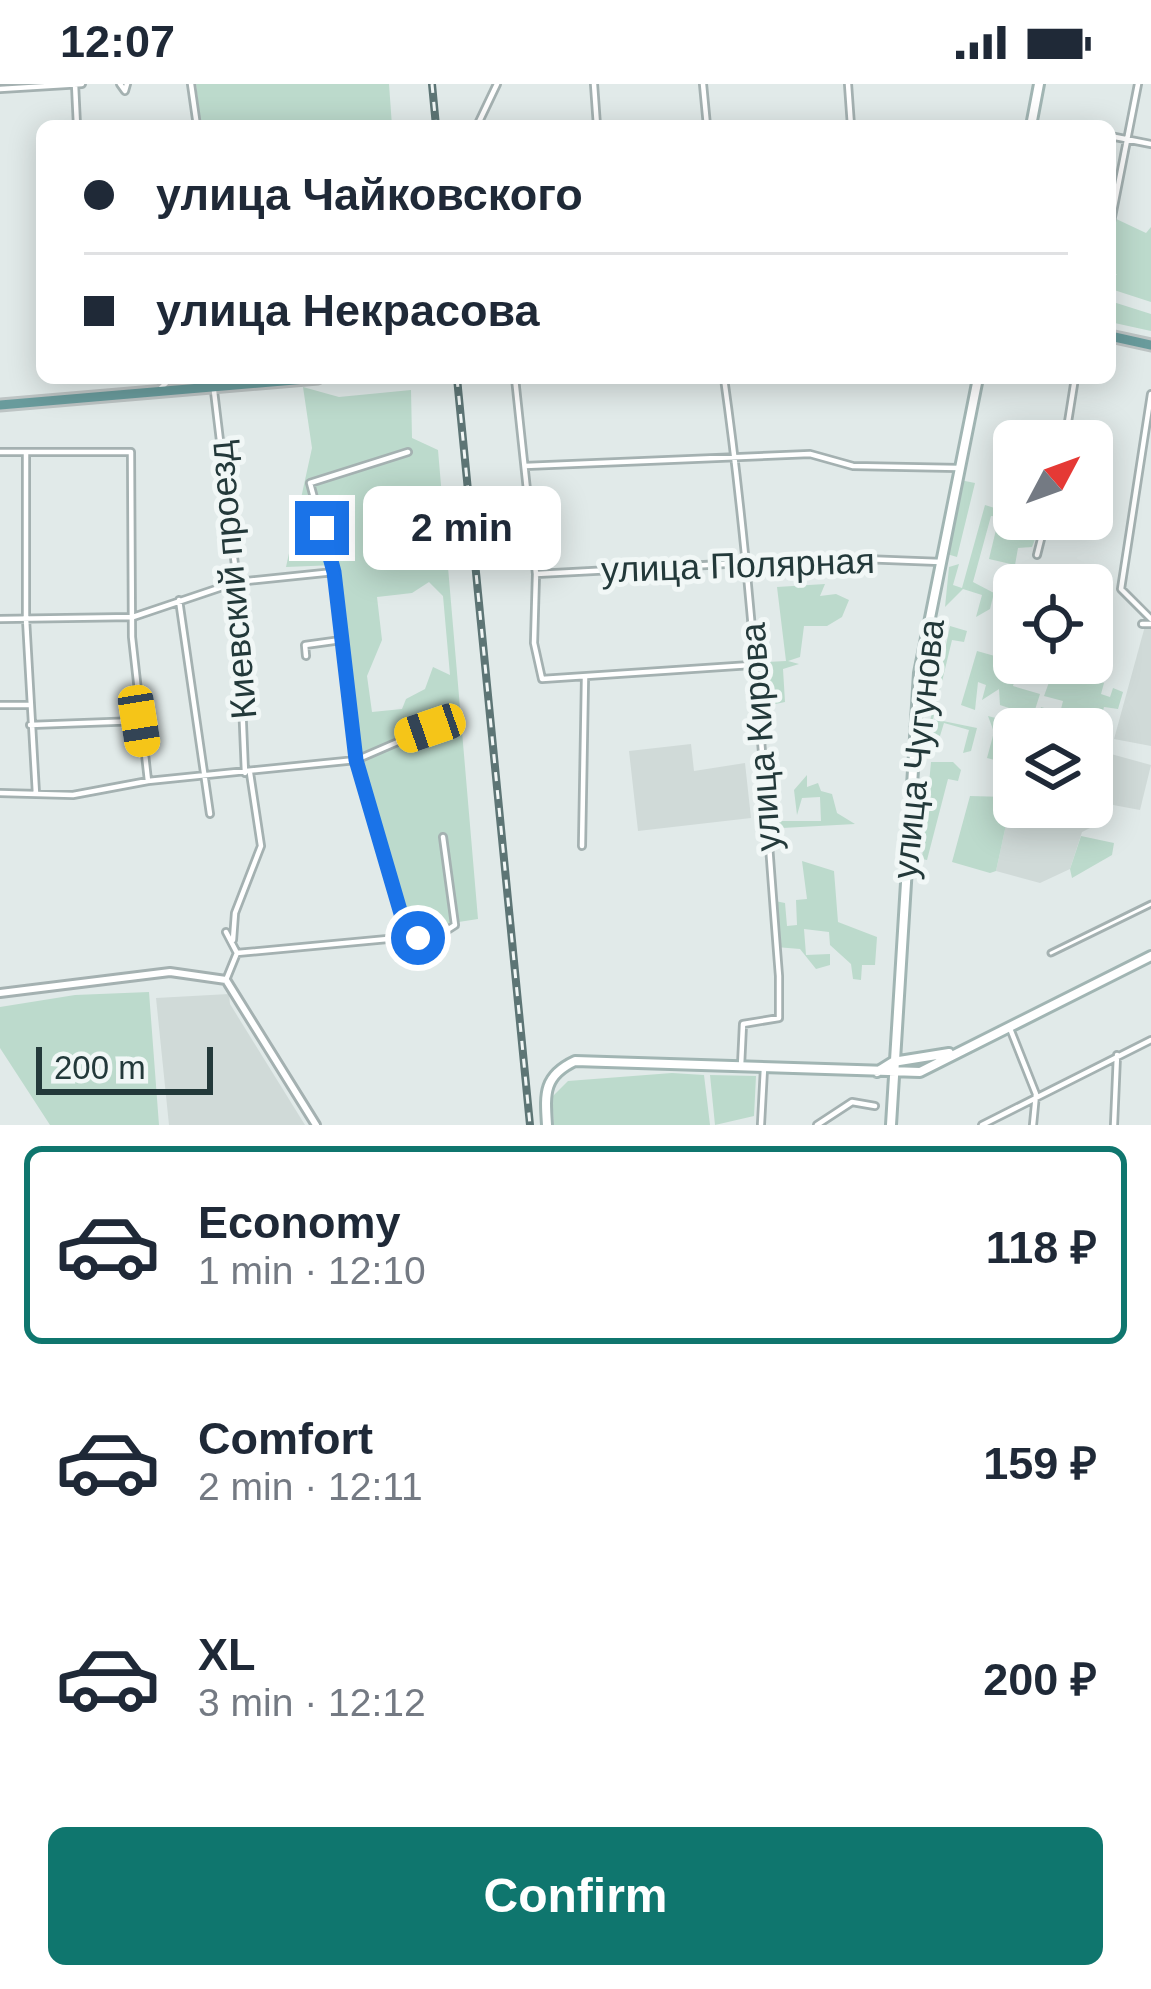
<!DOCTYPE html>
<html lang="en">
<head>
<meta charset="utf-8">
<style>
	body { margin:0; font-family:Helvetica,sans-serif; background:#f2f2f3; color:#1f2937; height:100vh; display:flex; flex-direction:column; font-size:45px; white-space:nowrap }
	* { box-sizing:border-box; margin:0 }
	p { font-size:39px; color:#747a83 }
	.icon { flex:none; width:66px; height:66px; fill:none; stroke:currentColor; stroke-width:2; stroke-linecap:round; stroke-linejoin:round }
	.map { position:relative; height:1041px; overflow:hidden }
	.side { display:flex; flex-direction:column; background:#fff; flex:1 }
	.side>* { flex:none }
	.banner { position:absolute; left:36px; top:36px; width:1080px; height:264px; border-radius:18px; box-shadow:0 6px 30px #0003; display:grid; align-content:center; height:264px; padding:0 48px; background:#fff }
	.needle { width:78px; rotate:49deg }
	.buttons { position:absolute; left:993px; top:336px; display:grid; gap:24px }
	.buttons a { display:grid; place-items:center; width:120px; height:120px; border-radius:18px; background:#fff; box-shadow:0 6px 30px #0003; font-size:60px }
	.scale { position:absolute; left:36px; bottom:30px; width:177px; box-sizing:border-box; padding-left:12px; border:6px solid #23393a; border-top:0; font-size:33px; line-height:42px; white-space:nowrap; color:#23393a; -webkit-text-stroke:9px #f1f7f6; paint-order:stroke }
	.end { position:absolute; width:54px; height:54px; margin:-27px; border:15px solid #1a73e8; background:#fff; box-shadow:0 0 0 6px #fff }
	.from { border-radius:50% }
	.bubble { position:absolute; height:84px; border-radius:18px; background:#fff; box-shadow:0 6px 30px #0003; font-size:39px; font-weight:800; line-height:84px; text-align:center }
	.car { position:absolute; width:36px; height:72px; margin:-36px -18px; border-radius:15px; box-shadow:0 0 9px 3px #0007; background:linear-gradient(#f5c518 24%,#345 0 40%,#f5c518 0 76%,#345 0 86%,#f5c518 0) }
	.banner b { display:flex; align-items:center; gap:42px; height:114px; font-size:45px }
	.banner b+b { border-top:3px solid #e0e1e3 }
	.banner i { width:30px; height:30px; background:#1f2937 }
	ul { padding:21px 0 0; list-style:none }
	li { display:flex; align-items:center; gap:36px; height:198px; margin:0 24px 18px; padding:0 24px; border:6px solid transparent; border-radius:18px }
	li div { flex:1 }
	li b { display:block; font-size:45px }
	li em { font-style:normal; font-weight:800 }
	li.on { border-color:#0f766e }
	li>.icon { width:108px; height:108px; stroke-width:1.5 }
	.cta { display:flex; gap:24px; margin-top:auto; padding:24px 48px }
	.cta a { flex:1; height:138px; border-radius:18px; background:#0f766e; color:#fff; font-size:48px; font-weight:800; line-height:138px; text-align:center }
	.status { display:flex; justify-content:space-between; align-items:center; height:84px; padding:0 60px; background:#fff; direction:ltr }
	.status svg { height:33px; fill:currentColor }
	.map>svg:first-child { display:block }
	.built { fill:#d0dad8 }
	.green { fill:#bcdacc; fill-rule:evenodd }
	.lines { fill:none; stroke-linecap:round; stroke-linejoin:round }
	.pedestrian-casing { stroke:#a4b1b1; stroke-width:9 }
	.minor-casing { stroke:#a4b1b1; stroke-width:10 }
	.tertiary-casing { stroke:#a4b1b1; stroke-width:12 }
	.secondary-casing { stroke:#a1b5b3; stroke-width:14 }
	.primary-casing { stroke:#bdc4c4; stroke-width:15 }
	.pedestrian { stroke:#fff; stroke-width:3 }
	.minor { stroke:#fff; stroke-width:4.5 }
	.tertiary { stroke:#fff; stroke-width:6 }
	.secondary { stroke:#fff; stroke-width:8 }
	.primary { stroke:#699b9c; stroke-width:9 }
	.rail-casing { stroke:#5d7575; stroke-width:8 }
	.rail { stroke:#f1f7f6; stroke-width:3; stroke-dasharray:9; stroke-linecap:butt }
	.route { stroke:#1a73e8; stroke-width:15 }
	.labels { text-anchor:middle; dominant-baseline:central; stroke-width:10; stroke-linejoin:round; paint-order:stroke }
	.street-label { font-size:36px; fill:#23393a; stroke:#f1f7f6 }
</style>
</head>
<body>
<div class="status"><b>12:07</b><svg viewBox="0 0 49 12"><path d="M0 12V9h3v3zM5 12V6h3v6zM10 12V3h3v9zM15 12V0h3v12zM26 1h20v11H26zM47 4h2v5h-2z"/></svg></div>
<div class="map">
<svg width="1151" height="1041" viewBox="0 0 1151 1041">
	<rect width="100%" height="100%" fill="#e1eae9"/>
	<!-- built -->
	<path class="built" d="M1145 542 1151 544V662L1114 655Z
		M691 660 694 687 745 679 751 734 638 747 629 667Z
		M1111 670 1151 681 1140 726 1097 718 1092 743 1082 748 1070 785 1040 799 996 787 1014 704V723H1092V692L1105 695Z
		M229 910 230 920 305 1041H169L156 914Z"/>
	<!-- green -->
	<path class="green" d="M196 0H389L392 42H201Z
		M1112 133 1146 149 1151 143V218L1114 206 1110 217 1151 230V247L1110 238V189L1117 191 1110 184Z
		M303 303 339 313 411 306 412 354 438 366 478 835 413 845 360 677 336 481 286 483 312 364ZM429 498 443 512 450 591 433 583 425 605 406 615 402 625 372 628 367 592 382 556 377 513 412 509Z
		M960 396 975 399 957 473 947 470Z
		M985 421 1001 426 1000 433 1040 443 1032 463 1018 464 1015 481 989 475 999 433 991 432 973 498 994 509 990 525 976 533 982 511 963 505 945 523 949 483 959 480 953 501 962 504Z
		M825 500 820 512 836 510 849 516 842 533 827 542H804L800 573 788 577 799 580 783 585 785 618 756 624 751 579 786 577 777 503Z
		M950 542 967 547 964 558 952 556 933 635 977 644 971 667 963 669 969 646 944 639 940 652 931 650 929 642Z
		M1092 544 1110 556 1098 597 1104 599 1101 610 1110 613 1113 604 1123 608 1118 625 1104 623 1094 655 1092 645 1039 632 1041 623 1060 629 1063 617 1044 612 1056 579H1092Z
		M977 567 1020 579 1013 602 1040 610 1033 632 1000 621 999 605 982 616 986 601 978 598 975 626 961 621Z
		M988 632 1003 636 1002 655 1014 658V704L996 787 990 789 952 778 970 712 1007 713 1012 691 1000 687 1002 678 987 674 994 648Z
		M931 678H953L961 686 958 697 948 695 927 776 922 775Z
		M807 691V703L818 699 821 707 832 710 837 729 855 740 764 745V737H821L820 713 802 714 797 731 794 706Z
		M1081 752 1114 759 1112 771 1072 794 1070 785Z
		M802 777 834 787 838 838 877 853 875 881H862L861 896 853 895 851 880 830 861 829 848 804 845 806 871 830 870V881L816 885 800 865 776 863 775 817 785 819 787 842 797 841 796 816 807 815Z
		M149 908 159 1041H50L0 964V923L75 911Z
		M672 989 704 991 710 1041H554L552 1013 568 997Z
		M710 991 756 992 754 1032 715 1041Z"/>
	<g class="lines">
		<!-- pedestrian casing -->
		<g class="pedestrian-casing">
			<path id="pedestrian" d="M1051 869 1151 820"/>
		</g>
		<!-- minor casing -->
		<g class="minor-casing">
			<path id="minor" d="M75 0 77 42
				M120 0 125 7 127 0
				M191 0 197 42
				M594 0 597 42
				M703 0 707 42
				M848 0 851 42
				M0 5 82 0
				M477 42 497 0
				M1110 52 1151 60
				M1110 143 1138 0
				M515 294 536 490 534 559 542 595 751 581
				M724 294C752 492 763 692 779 892V934L743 940 741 982
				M158 307 171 294
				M214 307 237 498 245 689
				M1151 310 1121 505 1151 535
				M1065 357 1075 294
				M0 368H131L132 553 148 697
				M26 368V535L36 710
				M408 368 310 399 334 488 356 676 430 644 453 643
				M525 382 810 370 853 382 959 384
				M1037 471 1046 435
				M536 490 837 474 941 478
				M179 516 210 730
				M0 535 133 533 237 498 334 488
				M1142 540H1151
				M306 572 305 561 341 556
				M0 621H28
				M30 641 138 637
				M0 709 73 711 148 697 356 676 410 856
				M582 762 585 594
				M226 848 237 869 226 896
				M233 856 235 829 261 762 250 689
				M237 869 441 850 455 841 443 753
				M1009 942 1036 1010 1033 1041
				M761 1040 764 984
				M817 1041 852 1018 875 1022
				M982 1041 1151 956
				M1114 1041 1117 971"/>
		</g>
		<!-- tertiary casing -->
		<g class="tertiary-casing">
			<path id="tertiary" d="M0 909 170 888 226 896 316 1041"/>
		</g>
		<!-- secondary casing -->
		<g class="secondary-casing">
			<path id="secondary" d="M1031 42 1039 0
				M877 988 893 978 949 969
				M547 1041C545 1010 543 992 575 977L920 988 1151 872
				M891 1041 919 589 978 294"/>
		</g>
		<!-- primary casing -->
		<g class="primary-casing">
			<path id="primary" d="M1110 252 1151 261
				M0 321 318 294"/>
		</g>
		<!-- pedestrian -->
		<use href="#pedestrian" class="pedestrian"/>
		<!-- minor -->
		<use href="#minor" class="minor"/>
		<!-- tertiary -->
		<use href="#tertiary" class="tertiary"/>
		<!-- secondary -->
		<use href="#secondary" class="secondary"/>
		<!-- primary -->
		<use href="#primary" class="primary"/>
		<!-- rail casing -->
		<g class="rail-casing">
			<path id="rail" d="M432 0 436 42
				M457 294 530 1041"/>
		</g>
		<!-- rail -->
		<use href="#rail" class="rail"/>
	</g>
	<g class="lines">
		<!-- route -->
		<path class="route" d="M322 444 334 488 356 676 404 840 410 856 418 854"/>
	</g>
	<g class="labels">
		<!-- street labels -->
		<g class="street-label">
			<text transform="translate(738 481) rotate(-2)">улица Полярная</text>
			<text transform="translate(232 496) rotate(-95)">Киевский проезд</text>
			<text transform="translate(760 653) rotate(-94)">улица Кирова</text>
			<text transform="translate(918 665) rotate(-84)">улица Чугунова</text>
		</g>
	</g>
</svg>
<div class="buttons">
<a><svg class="needle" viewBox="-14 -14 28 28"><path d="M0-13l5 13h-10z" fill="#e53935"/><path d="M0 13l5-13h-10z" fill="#747a83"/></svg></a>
<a><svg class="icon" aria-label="locate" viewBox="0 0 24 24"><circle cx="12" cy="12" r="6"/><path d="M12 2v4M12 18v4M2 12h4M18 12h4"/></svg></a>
<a><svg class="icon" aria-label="layers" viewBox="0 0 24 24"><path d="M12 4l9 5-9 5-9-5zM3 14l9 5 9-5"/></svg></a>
</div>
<div class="scale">200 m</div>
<i class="end from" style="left:418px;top:854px"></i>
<i class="end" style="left:322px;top:444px"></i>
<div class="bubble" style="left:363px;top:402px;width:198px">2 min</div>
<i class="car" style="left:139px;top:637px;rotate:171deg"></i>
<i class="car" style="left:430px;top:644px;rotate:251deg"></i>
<div class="banner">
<b><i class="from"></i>улица Чайковского</b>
<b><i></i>улица Некрасова</b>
</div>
</div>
<section class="side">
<ul>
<li class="on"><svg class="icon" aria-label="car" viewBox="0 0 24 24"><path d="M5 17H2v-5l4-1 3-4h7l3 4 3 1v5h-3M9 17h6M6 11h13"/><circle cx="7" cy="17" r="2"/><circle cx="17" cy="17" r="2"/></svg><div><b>Economy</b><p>1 min · 12:10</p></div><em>118 ₽</em></li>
<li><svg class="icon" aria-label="car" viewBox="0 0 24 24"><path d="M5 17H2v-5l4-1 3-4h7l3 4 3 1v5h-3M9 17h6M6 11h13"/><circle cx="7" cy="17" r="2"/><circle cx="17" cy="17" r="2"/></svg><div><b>Comfort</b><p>2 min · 12:11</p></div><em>159 ₽</em></li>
<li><svg class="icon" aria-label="car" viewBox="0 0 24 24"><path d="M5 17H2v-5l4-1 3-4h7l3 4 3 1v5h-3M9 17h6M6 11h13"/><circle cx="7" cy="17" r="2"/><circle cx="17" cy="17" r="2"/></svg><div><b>XL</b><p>3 min · 12:12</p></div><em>200 ₽</em></li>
</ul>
<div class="cta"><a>Confirm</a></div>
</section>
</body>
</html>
